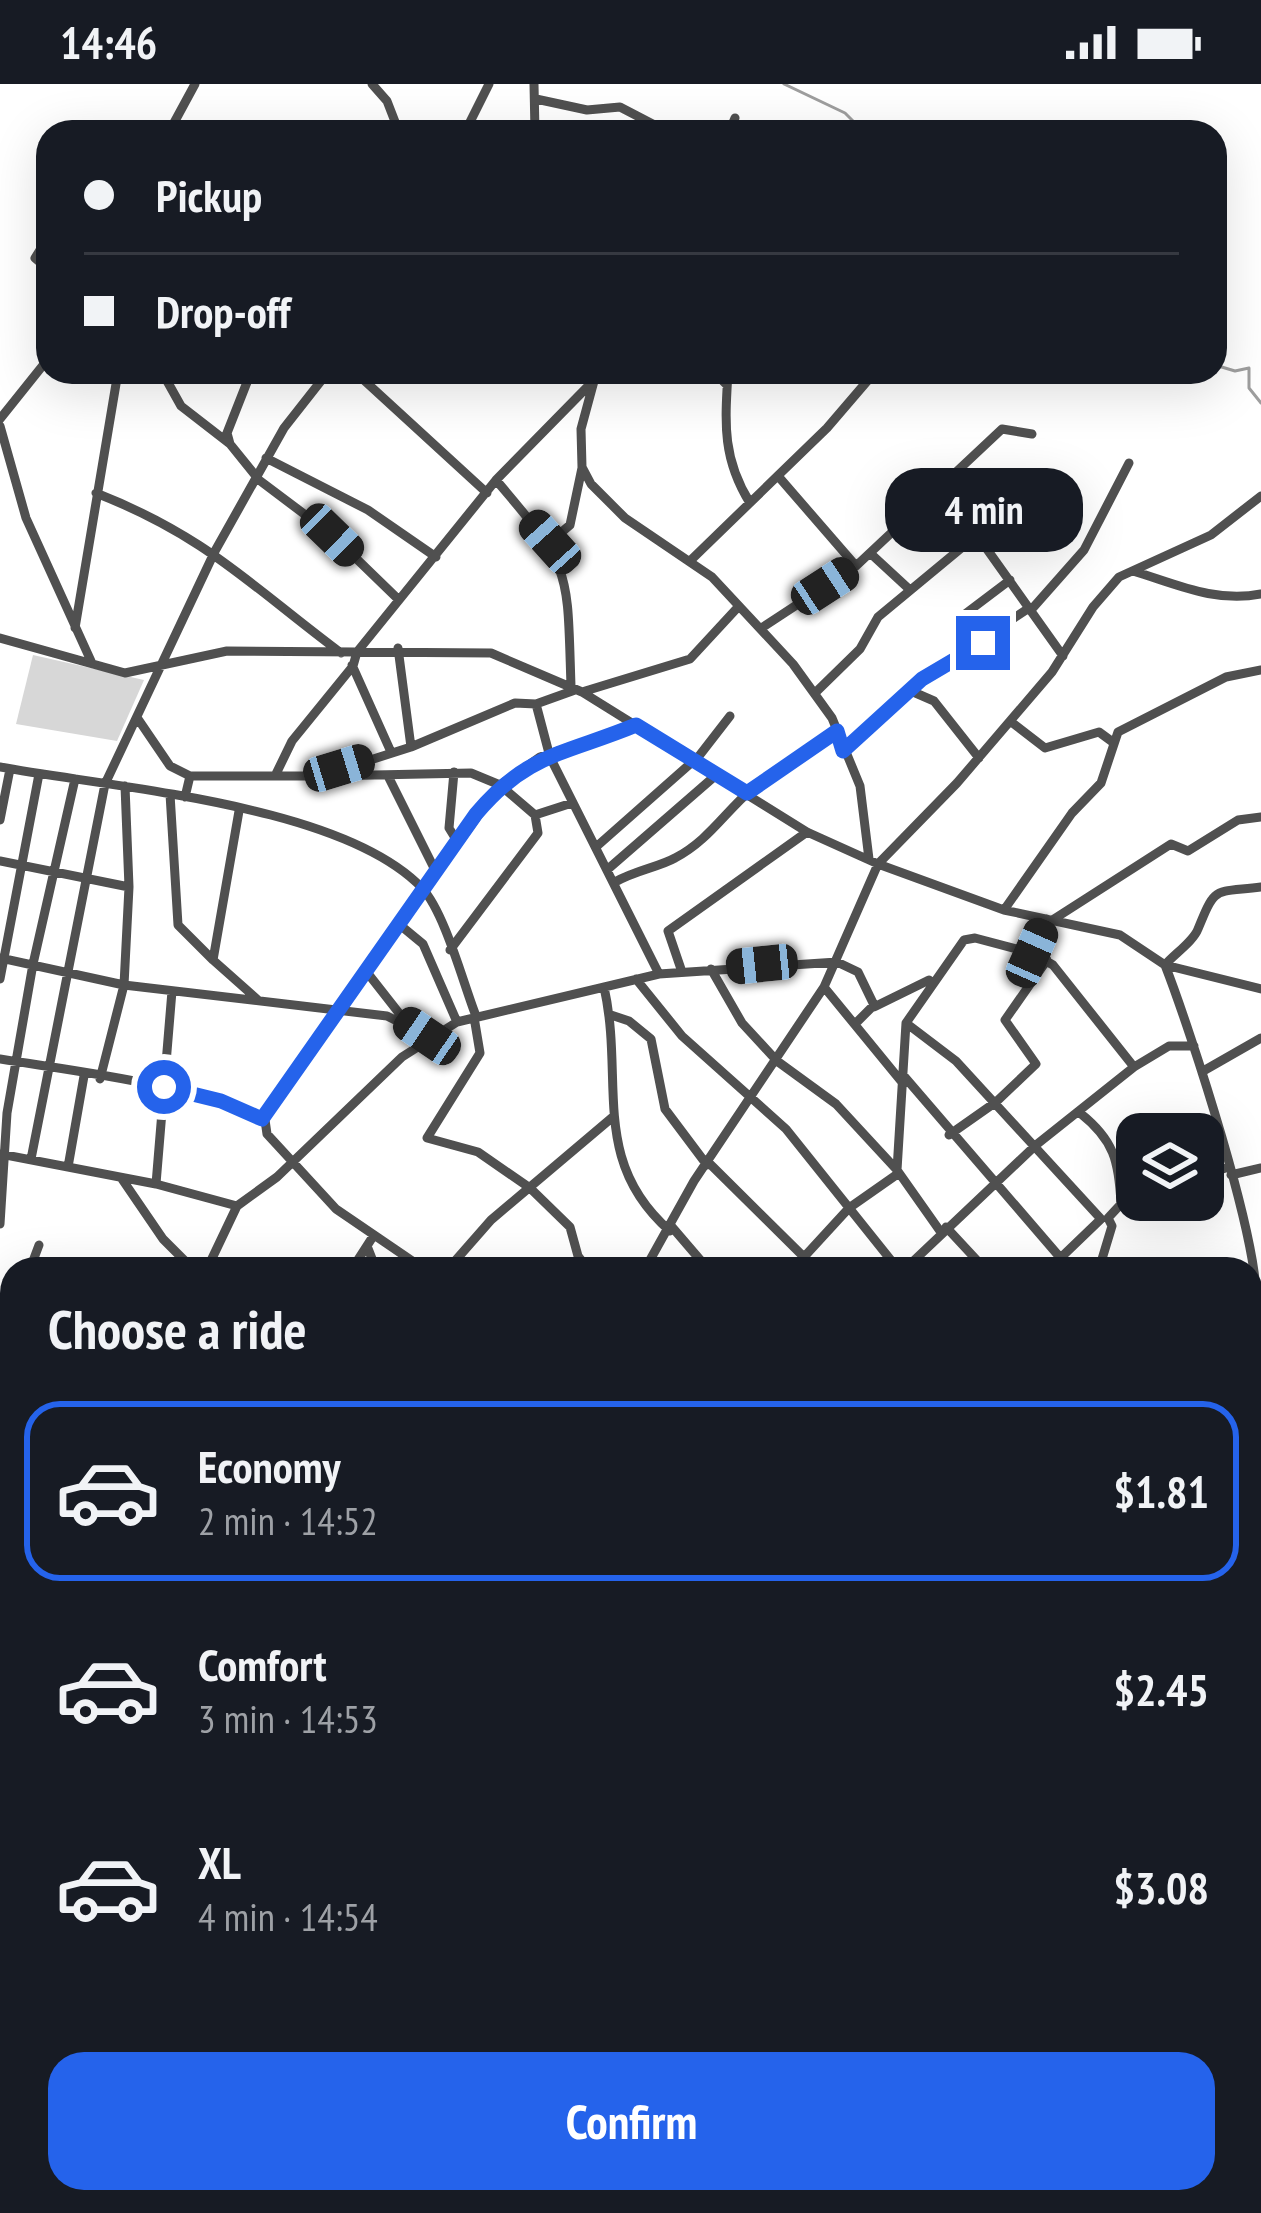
<!DOCTYPE html>
<html lang="en">
<head>
<meta charset="utf-8">
<style>
	body { margin:0; font-family:"PT Sans Narrow",sans-serif; background:#20242c; color:#f1f3f6; height:100vh; display:flex; flex-direction:column; font-size:45px; white-space:nowrap }
	* { box-sizing:border-box; margin:0 }
	p { font-size:39px; color:#9ea1a6 }
	.icon { flex:none; width:66px; height:66px; fill:none; stroke:currentColor; stroke-width:2; stroke-linecap:round; stroke-linejoin:round }
	.map { position:relative; flex:1; overflow:hidden }
	.drawer { position:absolute; left:0px; top:1173px; width:1263px; height:957px; display:flex; flex-direction:column; background:#171b24; border-radius:36px 36px 0 0; box-shadow:0 12px 48px #0002 }
	.drawer>* { flex:none }
	.top-card { position:absolute; left:36px; top:36px; width:1191px; height:264px; border-radius:36px; box-shadow:0 12px 48px #0002; display:grid; align-content:center; height:264px; padding:0 48px; background:#171b24 }
	.fabs { position:absolute; left:1116px; top:1029px; display:grid; gap:24px }
	.fabs a { display:grid; place-items:center; width:108px; height:108px; border-radius:24px; background:#171b24; box-shadow:0 12px 48px #0002; font-size:60px }
	.end { position:absolute; width:54px; height:54px; margin:-27px; border:15px solid #2563eb; background:#fff; box-shadow:0 0 0 6px #fff }
	.from { border-radius:50% }
	.bubble { position:absolute; height:84px; border-radius:36px; background:#171b24; box-shadow:0 12px 48px #0002; font-size:39px; font-weight:600; line-height:84px; text-align:center }
	.car { position:absolute; width:36px; height:72px; margin:-36px -18px; border-radius:15px; box-shadow:0 0 9px 3px #0007; background:linear-gradient(#222 24%,#8ab4d8 0 40%,#222 0 76%,#8ab4d8 0 86%,#222 0) }
	.top-card b { display:flex; align-items:center; gap:42px; height:114px; font-size:45px }
	.top-card b+b { border-top:3px solid #363941 }
	.top-card i { width:30px; height:30px; background:#f1f3f6 }
	ul { padding:0; list-style:none }
	li { display:flex; align-items:center; gap:36px; height:180px; margin:0 24px 18px; padding:0 24px; border:6px solid transparent; border-radius:36px }
	li div { flex:1 }
	li b { display:block; font-size:45px }
	li em { font-style:normal; font-weight:600 }
	li.current { border-color:#2563eb }
	li>.icon { width:108px; height:108px; stroke-width:1.5 }
	h2 { padding:0 48px; font-size:54px; line-height:144px }
	.action { display:flex; gap:24px; margin-top:auto; padding:24px 48px }
	.action a { flex:1; height:138px; border-radius:36px; background:#2563eb; color:#fff; font-size:48px; font-weight:600; line-height:138px; text-align:center }
	.status { display:flex; justify-content:space-between; align-items:center; height:84px; padding:0 60px; background:#171b24; direction:ltr }
	.status svg { height:33px; fill:currentColor }
	.map>svg:first-child { display:block }
	.green { fill:#d7d7d7 }
	.lines { fill:none; stroke-linecap:round; stroke-linejoin:round }
	.stream { stroke:#9e9e9e; stroke-width:3 }
	.major-casing { stroke:#dbdbdb; stroke-width:15 }
	.minor { stroke:#505050; stroke-width:9 }
	.major { stroke:#000; stroke-width:12 }
	.rail { stroke:#000; stroke-width:3; stroke-dasharray:18 6 3 6; stroke-linecap:butt }
	.route { stroke:#2563eb; stroke-width:15 }
</style>
</head>
<body>
<div class="status"><b>14:46</b><svg viewBox="0 0 49 12"><path d="M0 12V9h3v3zM5 12V6h3v6zM10 12V3h3v9zM15 12V0h3v12zM26 1h20v11H26zM47 4h2v5h-2z"/></svg></div>
<div class="map">
<svg width="1261" height="2129" viewBox="0 0 1261 2129">
	<rect width="100%" height="100%" fill="#fff"/>
	<!-- green -->
	<path class="green" d="M33 571 144 596 117 657 16 640Z"/>
	<g class="lines">
		<!-- stream -->
		<path class="stream" d="M784 0 845 29 864 48
			M1215 281 1235 287 1249 284V304L1261 319"/>
		<!-- major casing -->
		<g class="major-casing">
			<path id="major" d="M0 2016 12 2015
				M59 2118 60 2129"/>
		</g>
		<!-- minor -->
		<path class="minor" d="M372 0 387 17 399 48
			M534 0 535 48
			M536 15 587 26 620 23 668 48
			M169 48 195 0
			M465 48 489 0
			M729 48 735 34
			M48 153 35 174 48 185
			M162 288 181 322 230 360
			M251 288 227 349 230 360 259 396 332 451 399 516
			M355 288 487 409
			M587 288 594 297 581 345 582 383 591 400 625 434 712 493 793 580 832 634 860 702 869 775
			M714 288 727 301
			M728 288C725 339 722 374 750 419
			M0 335 48 275
			M0 342 26 434 91 577
			M266 374 368 426 436 473
			M778 392 856 482
			M496 396C573 486 567 486 571 602
			M942 402 1063 572
			M96 409C206 452 250 501 341 569
			M550 458 570 441 582 384
			M870 469 909 505
			M691 476 827 344 875 288
			M1133 487C1176 500 1215 519 1261 510
			M1031 526 1084 466 1129 379
			M965 530 1010 496
			M763 543 856 482 1002 345 1032 350
			M75 544 118 288
			M0 554 125 589 227 567 491 569 582 608 807 748 878 780 1004 826 1120 851 1165 881 1261 905
			M398 564 411 663
			M352 581 391 668
			M911 607 934 617 979 674
			M582 608 690 575 739 522
			M815 609 860 565 878 533 977 451
			M536 620 550 673 659 890
			M138 635 170 682 190 692
			M1010 637 1045 664 1099 648 1114 659
			M843 667 922 595 1029 524
			M0 683C113 704 342 720 422 804 445 829 463 899 476 932
			M454 688 449 744 457 757
			M275 692 292 657 353 582 357 568 496 396 602 288
			M326 692 471 689 500 701 535 731 572 719
			M388 692 436 788
			M125 702 129 803
			M170 710 178 841 213 876 239 727
			M185 713 190 692H320L411 663 515 619 536 620 575 606
			M0 736 10 685
			M596 763 699 672 730 632
			M0 777 129 803 124 901 100 995
			M608 785 715 692
			M615 798C636 786 659 783 675 774 708 757 725 728 752 705 778 682 809 669 837 647
			M1004 826 1072 729 1101 699 1118 648 1226 593 1261 586
			M1054 835 1171 760 1188 767 1238 736 1261 733
			M400 841 423 860 457 938
			M450 866 538 749 535 731
			M1032 869 1047 835
			M0 874 124 901 387 932 427 952
			M213 876 258 916
			M711 885 742 939 777 977 836 1020 897 1086 940 1147
			M366 887 406 938
			M682 888 668 847 807 748
			M0 895 39 690
			M636 895 682 952 786 1045 898 1185
			M604 903C625 996 589 1076 670 1147
			M824 903 901 997
			M874 923 929 896
			M611 931 629 937 651 955 665 1025 707 1081
			M474 933 480 969 427 1054 478 1068 530 1104 570 1143 578 1172 588 1185
			M906 939 956 977 1101 1135 1049 1185
			M0 975C87 989 181 999 262 1035
			M1205 986 1261 954
			M903 991 1070 1185
			M1080 1029C1114 1056 1119 1077 1121 1120L1108 1134 1112 1142 1099 1185
			M949 1051 996 1018 1036 980 1005 936 1047 876
			M0 1070 156 1100 237 1122 277 1093 402 973 457 938 659 890 837 878 858 888 874 921 855 940
			M31 1075 105 700 215 467 284 344 328 288
			M709 1079 816 1185
			M68 1083 84 992
			M897 1086 906 939 964 856 975 854 1032 869 1053 881 1134 983
			M1203 1091 1229 1083
			M1231 1091 1261 1084
			M122 1095 163 1155 193 1185
			M156 1100 172 907
			M1121 1120 1137 1109
			M0 1140 7 1029 33 880 75 695
			M672 1143 708 1185
			M946 1143 985 1185
			M367 1162 376 1185
			M30 1185 39 1161
			M207 1185 237 1122
			M352 1185 372 1154
			M424 1185 336 1125 267 1050 264 1029 500 701 540 673 636 641
			M448 1185 491 1136 614 1032
			M645 1185 694 1097 824 903 878 780 957 699 1052 588 1093 523 1119 493 1211 451 1261 412
			M793 1185 849 1124 899 1089
			M905 1185 1036 1061 1134 983 1169 962H1194
			M1256 1221C1261 1162 1190 945 1165 881 1174 870 1193 858 1198 845 1216 801 1213 809 1261 803
			M0 1230 12 1238
			M0 1316 12 1348
			M1251 1436 1261 1438
			M1251 1589 1261 1601
			M0 1797 12 1793
			M0 1824 12 1825
			M0 1876 12 1937
			M0 2050H12
			M115 2118V2129
			M247 2118 249 2129
			M734 2118 745 2129
			M784 2118 790 2129
			M862 2118 866 2129
			M1056 2118 1060 2129
			M20 2129 24 2118
			M348 2129C386 2126 561 2109 582 2128"/>
		<!-- major -->
		<use href="#major" class="major"/>
		<!-- rail -->
		<path class="rail" d="M0 1966H12
			M950 2118 960 2129"/>
	</g>
	<g class="lines">
		<!-- route -->
		<path class="route" d="M164 1003 221 1017 262 1035 476 730C527 669 566 670 636 641L747 709 837 647 843 667 922 595 983 559"/>
	</g>
</svg>
<div class="fabs">
<a><svg class="icon" aria-label="layers" viewBox="0 0 24 24"><path d="M12 4l9 5-9 5-9-5zM3 14l9 5 9-5"/></svg></a>
</div>
<i class="end from" style="left:164px;top:1003px"></i>
<i class="end" style="left:983px;top:559px"></i>
<div class="bubble" style="left:885px;top:384px;width:198px">4 min</div>
<i class="car" style="left:332px;top:451px;rotate:134deg"></i>
<i class="car" style="left:550px;top:458px;rotate:318deg"></i>
<i class="car" style="left:825px;top:502px;rotate:57deg"></i>
<i class="car" style="left:339px;top:684px;rotate:73deg"></i>
<i class="car" style="left:1032px;top:869px;rotate:24deg"></i>
<i class="car" style="left:762px;top:880px;rotate:264deg"></i>
<i class="car" style="left:427px;top:952px;rotate:304deg"></i>
<div class="top-card">
<b><i class="from"></i>Pickup</b>
<b><i></i>Drop-off</b>
</div>
<section class="drawer">
<h2>Choose a ride</h2>
<ul>
<li class="current"><svg class="icon" aria-label="car" viewBox="0 0 24 24"><path d="M5 17H2v-5l4-1 3-4h7l3 4 3 1v5h-3M9 17h6M6 11h13"/><circle cx="7" cy="17" r="2"/><circle cx="17" cy="17" r="2"/></svg><div><b>Economy</b><p>2 min · 14:52</p></div><em>$1.81</em></li>
<li><svg class="icon" aria-label="car" viewBox="0 0 24 24"><path d="M5 17H2v-5l4-1 3-4h7l3 4 3 1v5h-3M9 17h6M6 11h13"/><circle cx="7" cy="17" r="2"/><circle cx="17" cy="17" r="2"/></svg><div><b>Comfort</b><p>3 min · 14:53</p></div><em>$2.45</em></li>
<li><svg class="icon" aria-label="car" viewBox="0 0 24 24"><path d="M5 17H2v-5l4-1 3-4h7l3 4 3 1v5h-3M9 17h6M6 11h13"/><circle cx="7" cy="17" r="2"/><circle cx="17" cy="17" r="2"/></svg><div><b>XL</b><p>4 min · 14:54</p></div><em>$3.08</em></li>
</ul>
<div class="action"><a>Confirm</a></div>
</section>
</div>
</body>
</html>
